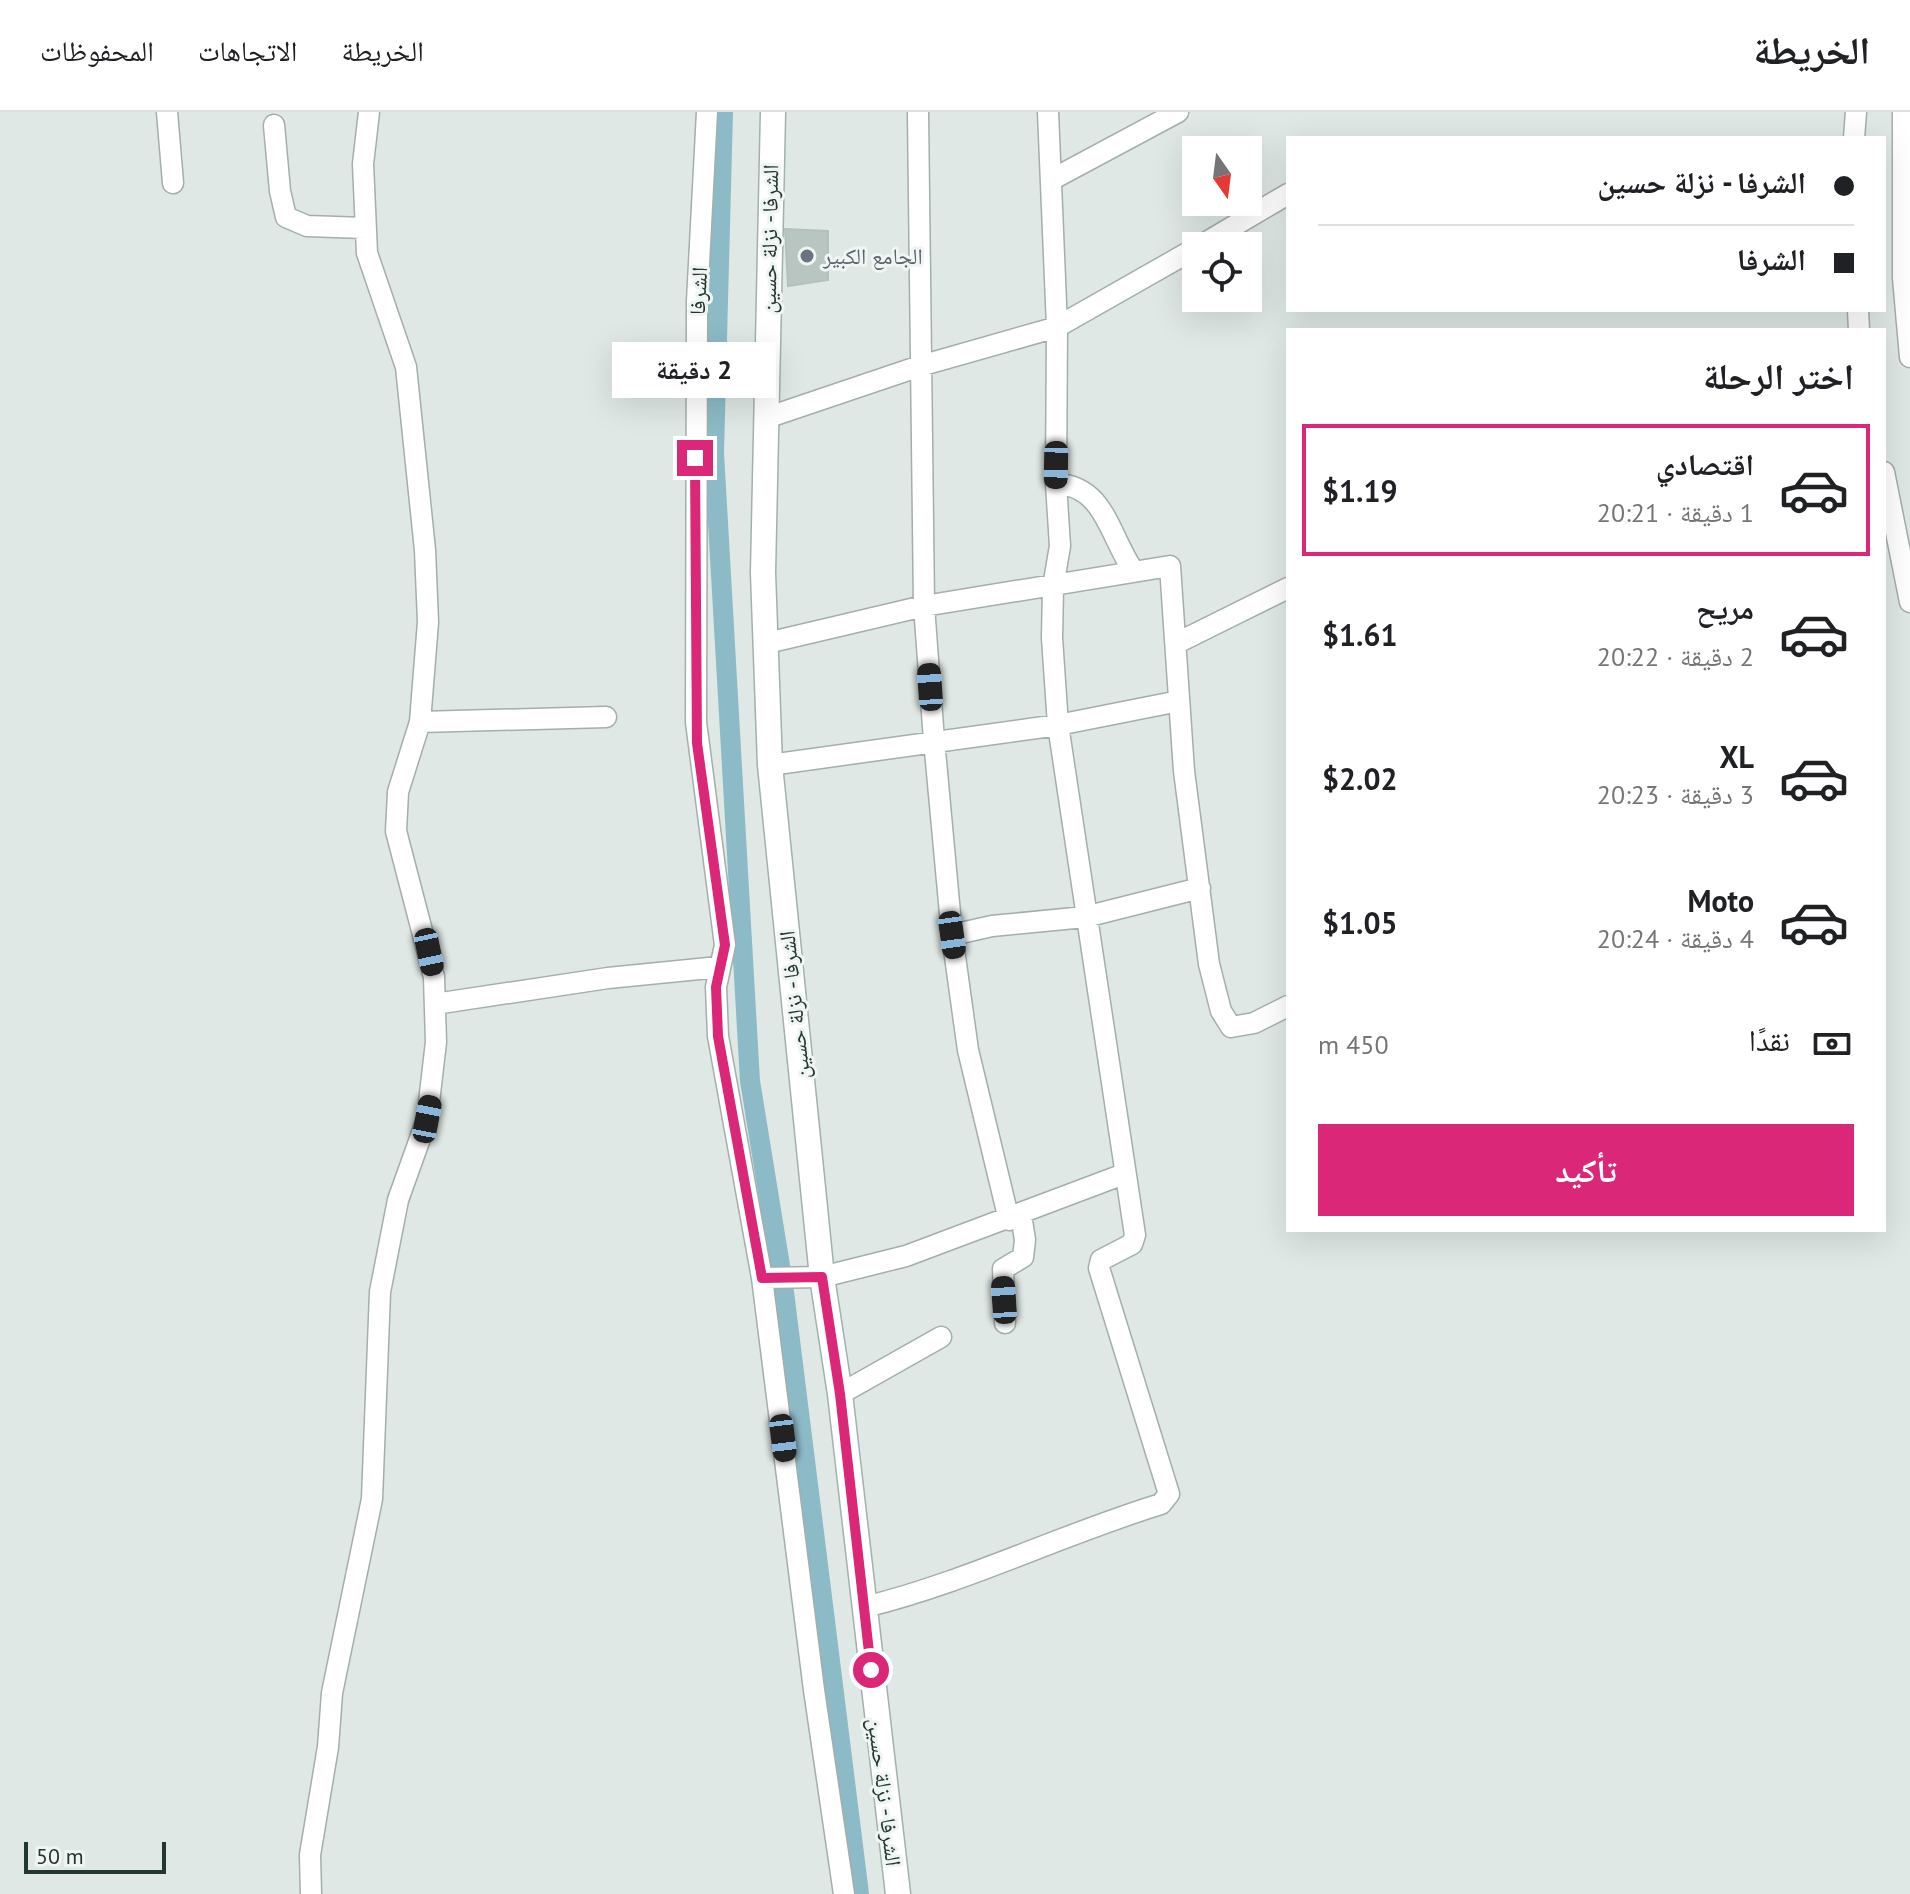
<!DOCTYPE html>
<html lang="ar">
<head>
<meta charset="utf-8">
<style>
	body { margin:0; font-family:"PT Sans","Noto Naskh Arabic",sans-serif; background:#f2f2f2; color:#202124; direction:rtl; height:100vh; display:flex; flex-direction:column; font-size:30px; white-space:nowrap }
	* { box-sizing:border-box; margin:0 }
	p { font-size:26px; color:#757577 }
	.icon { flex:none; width:44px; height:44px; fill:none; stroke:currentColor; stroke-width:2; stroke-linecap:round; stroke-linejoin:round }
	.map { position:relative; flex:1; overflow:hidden; direction:ltr }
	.sheet { position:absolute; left:1286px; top:216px; width:600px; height:904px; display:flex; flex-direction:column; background:#fff; border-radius:0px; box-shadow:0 8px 32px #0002; direction:rtl }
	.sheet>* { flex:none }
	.top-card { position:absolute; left:1286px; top:24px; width:600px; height:176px; border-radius:0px; box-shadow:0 8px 32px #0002; direction:rtl; display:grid; align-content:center; height:176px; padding:0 32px; background:#fff }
	.needle { width:52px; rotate:166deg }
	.tools { position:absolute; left:1182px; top:24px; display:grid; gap:16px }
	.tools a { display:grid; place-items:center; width:80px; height:80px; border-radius:0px; background:#fff; box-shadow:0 8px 32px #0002; font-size:40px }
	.scale { position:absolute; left:24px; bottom:20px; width:142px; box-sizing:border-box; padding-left:8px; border:4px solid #223632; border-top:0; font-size:22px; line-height:28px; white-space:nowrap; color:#223632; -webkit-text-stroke:6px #eff5f2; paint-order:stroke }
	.end { position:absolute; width:36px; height:36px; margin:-18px; border:10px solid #db2777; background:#fff; box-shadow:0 0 0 4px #fff }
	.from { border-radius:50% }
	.bubble { position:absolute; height:56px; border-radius:0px; background:#fff; box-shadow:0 8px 32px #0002; font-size:26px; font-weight:700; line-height:56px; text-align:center; direction:rtl }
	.car { position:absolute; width:24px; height:48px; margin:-24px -12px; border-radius:10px; box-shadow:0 0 6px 2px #0007; background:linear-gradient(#222 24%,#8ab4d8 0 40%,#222 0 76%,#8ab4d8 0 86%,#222 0) }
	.top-card b { display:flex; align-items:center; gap:28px; height:76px; font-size:30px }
	.top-card b+b { border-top:2px solid #e0e0e0 }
	.top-card i { width:20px; height:20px; background:#202124 }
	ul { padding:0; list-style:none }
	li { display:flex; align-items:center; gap:24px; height:132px; margin:0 16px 12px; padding:0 16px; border:4px solid transparent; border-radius:0px }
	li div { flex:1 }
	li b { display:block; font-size:30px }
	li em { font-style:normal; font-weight:700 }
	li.on { border-color:#db2777 }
	li>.icon { width:72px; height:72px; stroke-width:1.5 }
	h2 { padding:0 32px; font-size:36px; line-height:96px }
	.pay { display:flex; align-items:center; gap:20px; height:88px; padding:0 32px; font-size:30px }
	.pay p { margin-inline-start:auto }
	.button { display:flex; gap:16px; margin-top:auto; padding:16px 32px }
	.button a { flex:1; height:92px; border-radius:0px; background:#db2777; color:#fff; font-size:32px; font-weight:700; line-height:92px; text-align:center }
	header { display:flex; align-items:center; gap:48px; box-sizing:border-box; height:112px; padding:0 40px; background:#fff; border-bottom:2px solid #e0e0e0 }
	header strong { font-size:38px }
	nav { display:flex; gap:44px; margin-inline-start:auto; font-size:28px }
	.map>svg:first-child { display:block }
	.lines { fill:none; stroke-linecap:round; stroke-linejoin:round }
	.canal { stroke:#8dbac7; stroke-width:20 }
	.building { fill:#b8c5c1; stroke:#b2c1bc; stroke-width:2 }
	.street-casing { stroke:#a3afac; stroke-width:23 }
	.secondary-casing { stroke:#a0b2ad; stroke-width:27 }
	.street { stroke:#fff; stroke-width:20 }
	.secondary { stroke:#fff; stroke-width:24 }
	.route { stroke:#db2777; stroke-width:10 }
	.worship-dot { fill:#6b7280; stroke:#eff5f2; stroke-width:3 }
	.labels { text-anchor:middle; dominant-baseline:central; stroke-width:6; stroke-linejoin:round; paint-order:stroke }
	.street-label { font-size:22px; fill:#223632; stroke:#eff5f2 }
	.worship-label { font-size:22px; fill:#5b616d; stroke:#eff5f2; text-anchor:start }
</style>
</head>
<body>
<header>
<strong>الخريطة</strong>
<nav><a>الخريطة</a><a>الاتجاهات</a><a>المحفوظات</a></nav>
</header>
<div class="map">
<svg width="1910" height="1782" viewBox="0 0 1910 1782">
	<rect width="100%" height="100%" fill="#dfe8e5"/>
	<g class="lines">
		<!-- canal -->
		<path class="canal" d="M723 0 714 341 750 969 783 1172 859 1782"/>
	</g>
	<!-- building -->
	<path class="building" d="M785 117 828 119V168L788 174Z"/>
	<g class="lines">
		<!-- street casing -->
		<g class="street-casing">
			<path id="street" d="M167 0 173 71
				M707 0 697 189 696 610 725 833 716 875 718 924 762 1166 814 1578 844 1782
				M918 0 924 494 934 628 952 823 968 938 1009 1108
				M1903 0V166L1910 245
				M274 13 280 79 286 105 307 114 364 116
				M1854 26 1856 0
				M1051 68 1178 0
				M1200 134 1288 82
				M1858 198 1859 218
				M766 306 920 254 1057 215 1196 136
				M1884 360 1910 490
				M1056 372C1105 373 1110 426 1133 458
				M767 531 924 494 1170 454 1184 659 1209 852 1221 899 1231 915 1254 911 1288 894
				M1177 531 1288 476
				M420 610 606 605
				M770 653 1058 613 1179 589
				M952 823 992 814 1085 805 1200 776
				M435 892 608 866 719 855
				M762 1166 822 1165 906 1144 1124 1062
				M1005 1211 1003 1157 1023 1145 1025 1128 1021 1102
				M840 1282 941 1225
				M865 1495C967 1470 1060 1423 1161 1392L1169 1382 1099 1156 1101 1148 1132 1132 1135 1123 1058 613 1052 526 1053 475 1060 434 1056 372 1057 215 1048 0
				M311 1782 310 1743 328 1635 332 1581 372 1387 380 1180 398 1088 427 1007 436 930 434 865 396 719 398 680 420 610 428 510 425 438 406 255 367 141 363 52 369 0"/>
		</g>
		<!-- secondary casing -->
		<g class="secondary-casing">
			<path id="secondary" d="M773 0 763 461 770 653 822 1165 840 1282 898 1782"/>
		</g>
		<!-- street -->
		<use href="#street" class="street"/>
		<!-- secondary -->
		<use href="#secondary" class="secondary"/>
	</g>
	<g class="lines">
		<!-- route -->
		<path class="route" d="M695 346 697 631 725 833 716 875 718 924 762 1166 822 1165 840 1282 871 1558"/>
	</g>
	<!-- markers -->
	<circle class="worship-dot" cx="807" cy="144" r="8"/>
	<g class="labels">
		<!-- street labels -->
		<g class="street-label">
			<text transform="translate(769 127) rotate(-89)">الشرفا - نزلة حسين</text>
			<text transform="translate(698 179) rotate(-87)">الشرفا</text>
			<text transform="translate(794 893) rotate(-96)">الشرفا - نزلة حسين</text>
			<text transform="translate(885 1680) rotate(83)">الشرفا - نزلة حسين</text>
		</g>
		<!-- worship labels -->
		<g class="worship-label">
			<text x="823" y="144">الجامع الكبير</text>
		</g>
	</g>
</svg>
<div class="tools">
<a><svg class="needle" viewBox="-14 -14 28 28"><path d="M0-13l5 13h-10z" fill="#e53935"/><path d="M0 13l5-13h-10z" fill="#757577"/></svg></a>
<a><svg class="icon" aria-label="locate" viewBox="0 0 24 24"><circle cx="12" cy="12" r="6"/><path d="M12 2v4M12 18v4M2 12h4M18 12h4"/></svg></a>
</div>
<div class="scale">50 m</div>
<i class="end from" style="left:871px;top:1558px"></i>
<i class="end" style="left:695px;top:346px"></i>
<div class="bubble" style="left:612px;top:230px;width:164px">2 دقيقة</div>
<i class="car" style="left:1056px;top:353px;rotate:181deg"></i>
<i class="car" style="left:930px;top:575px;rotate:356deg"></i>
<i class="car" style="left:952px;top:823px;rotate:172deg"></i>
<i class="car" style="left:429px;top:840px;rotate:168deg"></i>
<i class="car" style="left:427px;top:1007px;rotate:11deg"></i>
<i class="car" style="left:1004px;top:1188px;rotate:356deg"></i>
<i class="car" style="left:783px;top:1326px;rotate:173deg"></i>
<div class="top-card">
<b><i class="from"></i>الشرفا - نزلة حسين</b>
<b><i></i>الشرفا</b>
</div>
<section class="sheet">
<h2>اختر الرحلة</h2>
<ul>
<li class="on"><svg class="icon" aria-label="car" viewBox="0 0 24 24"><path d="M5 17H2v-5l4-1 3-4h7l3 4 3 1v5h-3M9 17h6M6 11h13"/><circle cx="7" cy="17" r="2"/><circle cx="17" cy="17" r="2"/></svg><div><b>اقتصادي</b><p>1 دقيقة · 20:21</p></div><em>$1.19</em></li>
<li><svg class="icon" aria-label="car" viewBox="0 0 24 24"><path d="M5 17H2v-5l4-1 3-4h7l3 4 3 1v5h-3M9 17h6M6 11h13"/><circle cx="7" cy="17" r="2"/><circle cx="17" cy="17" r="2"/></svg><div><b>مريح</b><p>2 دقيقة · 20:22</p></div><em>$1.61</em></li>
<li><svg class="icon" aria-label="car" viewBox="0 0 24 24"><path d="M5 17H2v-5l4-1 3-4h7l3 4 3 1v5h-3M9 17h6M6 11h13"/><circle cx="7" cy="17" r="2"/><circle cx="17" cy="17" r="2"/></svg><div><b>XL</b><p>3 دقيقة · 20:23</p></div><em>$2.02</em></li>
<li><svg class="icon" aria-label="car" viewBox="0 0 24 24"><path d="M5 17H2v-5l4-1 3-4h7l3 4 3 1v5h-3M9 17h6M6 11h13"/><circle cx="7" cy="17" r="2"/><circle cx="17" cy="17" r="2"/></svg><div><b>Moto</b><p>4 دقيقة · 20:24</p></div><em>$1.05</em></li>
</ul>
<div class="pay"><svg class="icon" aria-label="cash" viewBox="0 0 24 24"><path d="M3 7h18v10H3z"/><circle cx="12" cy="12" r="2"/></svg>نقدًا<p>450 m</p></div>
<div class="button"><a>تأكيد</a></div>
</section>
</div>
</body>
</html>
